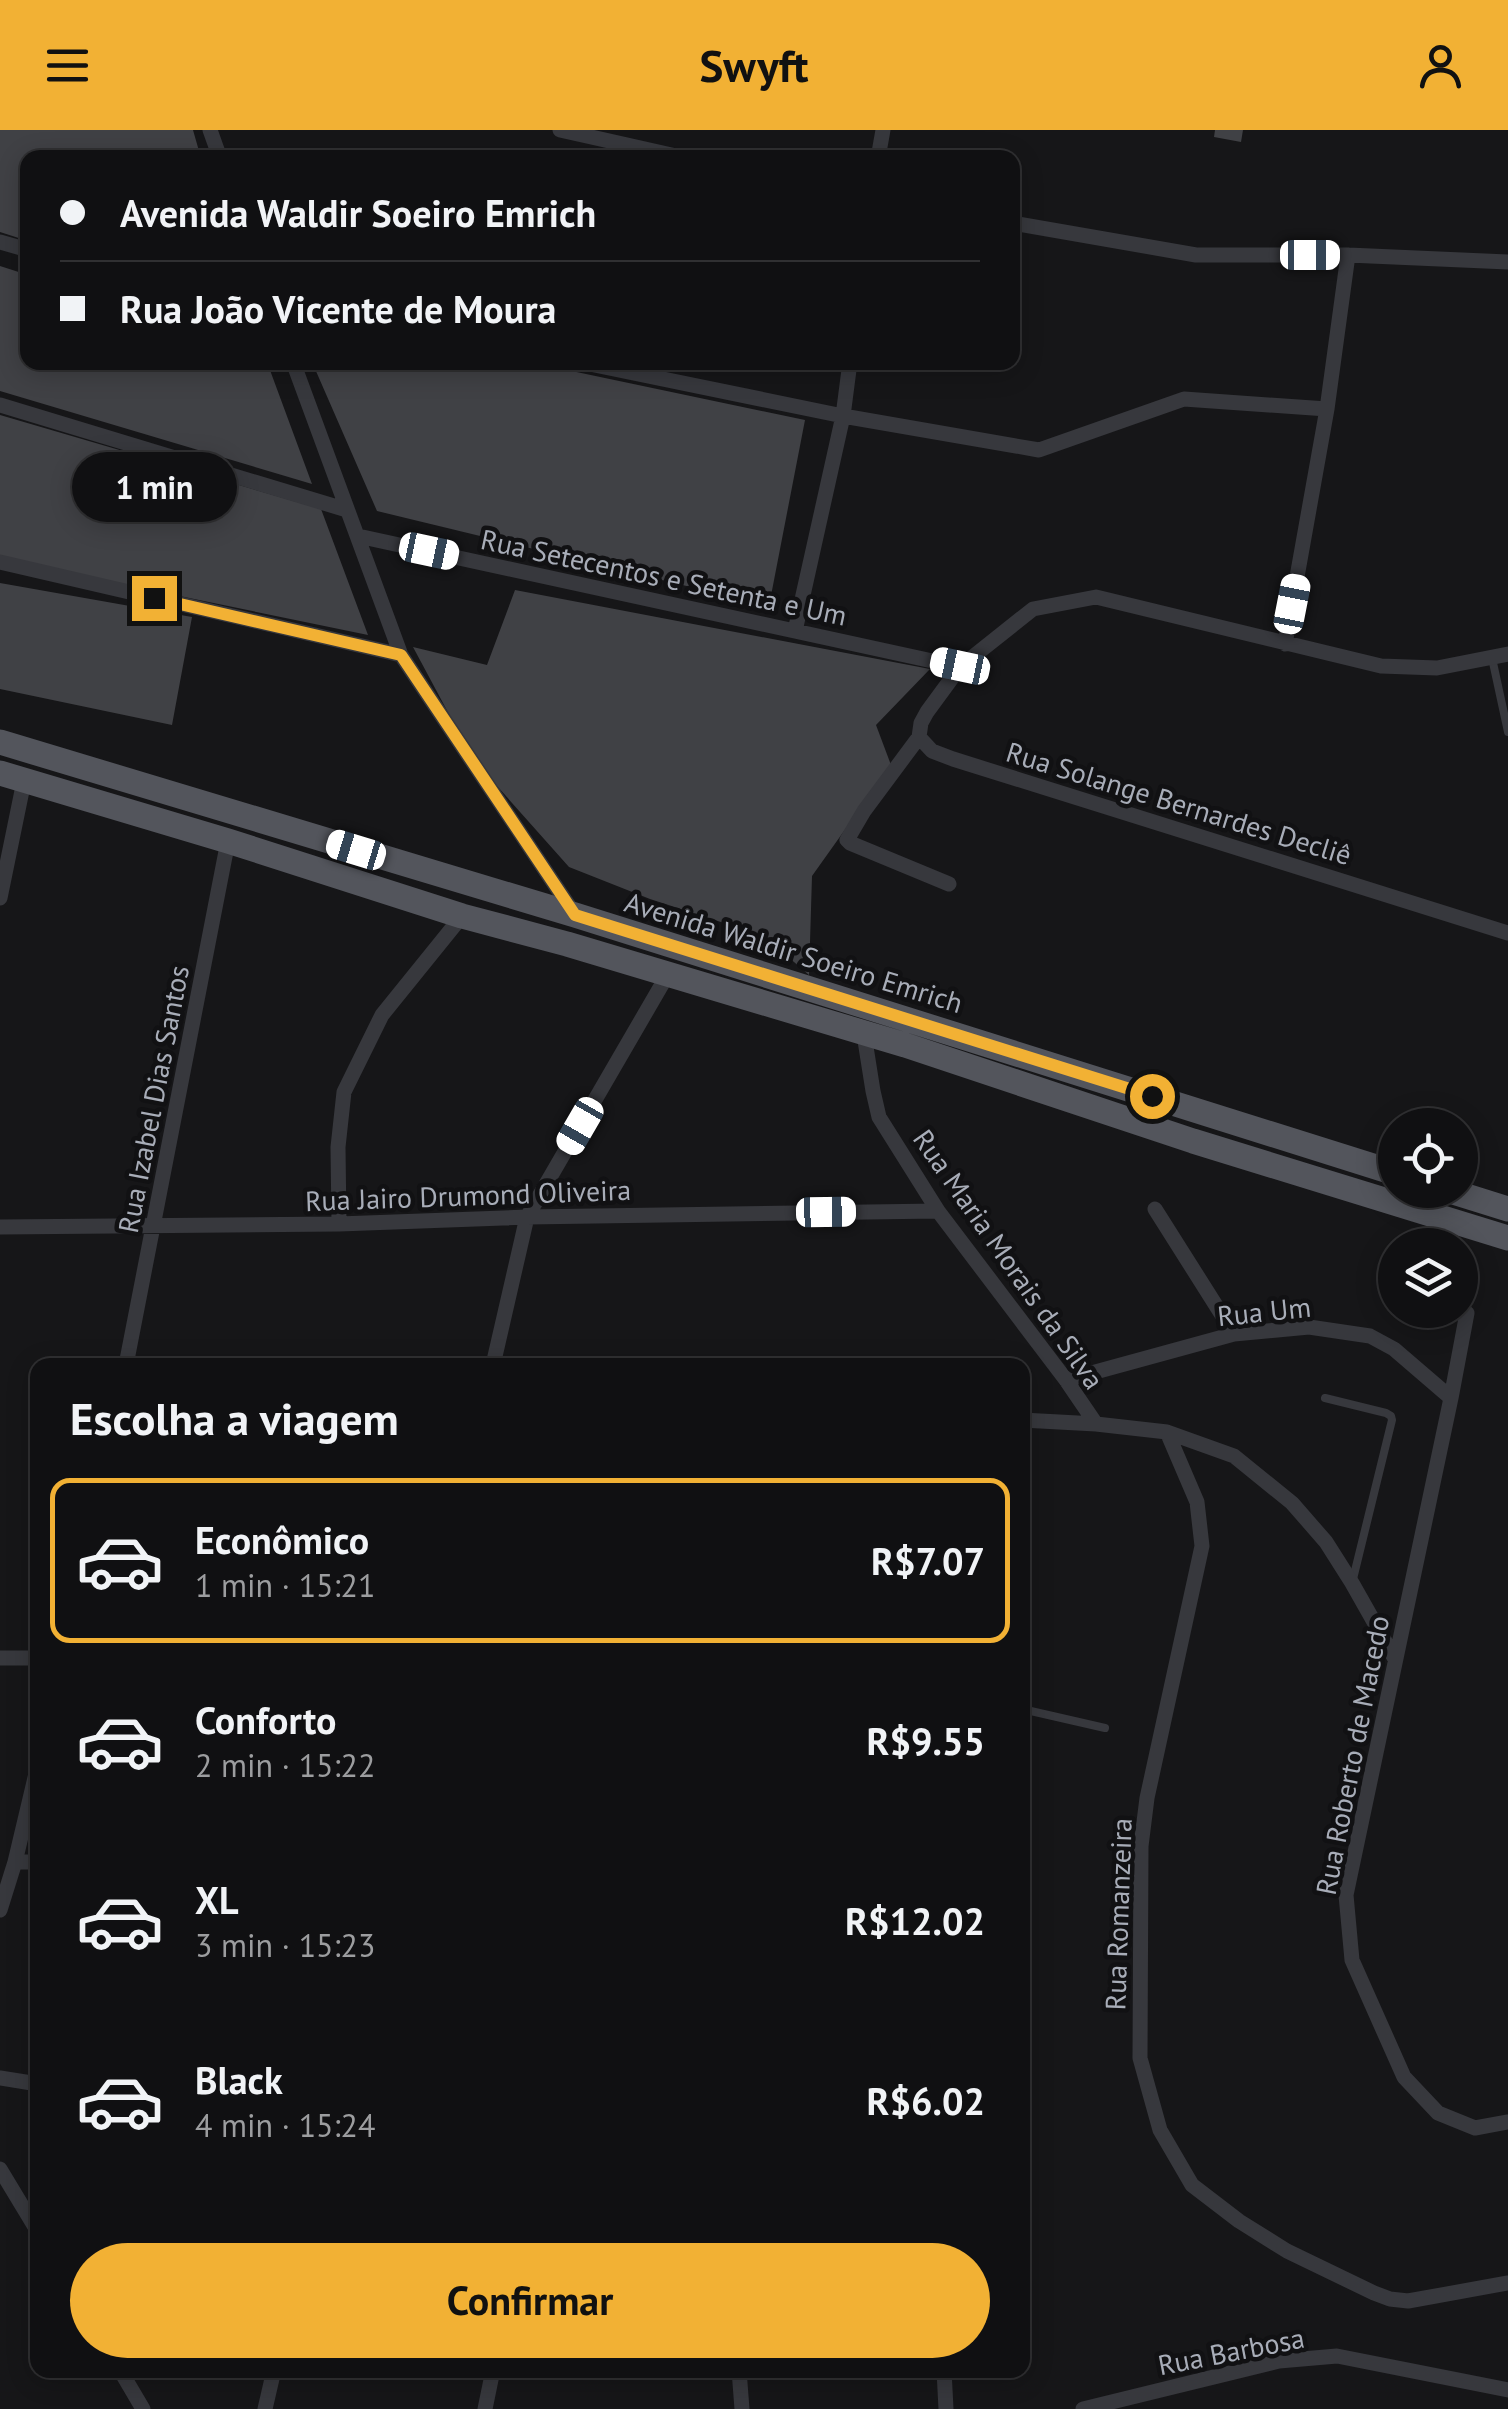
<!DOCTYPE html>
<html lang="pt">
<head>
<meta charset="utf-8">
<style>
	body { margin:0; font-family:"PT Sans",sans-serif; background:#19191b; color:#f1f3f6; height:100vh; display:flex; flex-direction:column; font-size:38px; white-space:nowrap }
	* { box-sizing:border-box; margin:0 }
	p { font-size:32px; color:#9c9d9f }
	.icon { flex:none; width:55px; height:55px; fill:none; stroke:currentColor; stroke-width:2; stroke-linecap:round; stroke-linejoin:round }
	.map { position:relative; flex:1; overflow:hidden }
	.sheet { position:absolute; left:30px; top:1228px; width:1000px; height:1020px; display:flex; flex-direction:column; background:#101012; border-radius:20px; box-shadow:0 5px 25px #0003,0 0 0 2px #303032 }
	.sheet>* { flex:none }
	.hud { position:absolute; left:20px; top:20px; width:1000px; height:220px; border-radius:20px; box-shadow:0 5px 25px #0003,0 0 0 2px #303032; display:grid; align-content:center; height:220px; padding:0 40px; background:#101012 }
	.controls { position:absolute; left:1378px; top:978px; display:grid; gap:20px }
	.controls a { display:grid; place-items:center; width:100px; height:100px; border-radius:50%; background:#101012; box-shadow:0 5px 25px #0003,0 0 0 2px #303032; font-size:50px }
	.end { position:absolute; width:45px; height:45px; margin:-22px; border:12px solid #f2b134; background:#111; box-shadow:0 0 0 5px #111 }
	.from { border-radius:50% }
	.bubble { position:absolute; height:70px; border-radius:35px; background:#101012; box-shadow:0 5px 25px #0003,0 0 0 2px #303032; font-size:32px; font-weight:700; line-height:70px; text-align:center }
	.car { position:absolute; width:30px; height:60px; margin:-30px -15px; border-radius:12px; box-shadow:0 0 8px 2px #0007; background:linear-gradient(#fff 24%,#345 0 40%,#fff 0 76%,#345 0 86%,#fff 0) }
	.hud b { display:flex; align-items:center; gap:35px; height:95px; font-size:38px }
	.hud b+b { border-top:2px solid #303032 }
	.hud i { width:25px; height:25px; background:#f1f3f6 }
	ul { padding:0; list-style:none }
	li { display:flex; align-items:center; gap:30px; height:165px; margin:0 20px 15px; padding:0 20px; border:5px solid transparent; border-radius:20px }
	li div { flex:1 }
	li b { display:block; font-size:38px }
	li em { font-style:normal; font-weight:700 }
	li.on { border-color:#f2b134 }
	li>.icon { width:90px; height:90px; stroke-width:1.5 }
	h2 { padding:0 40px; font-size:45px; line-height:120px }
	.primary-button { display:flex; gap:20px; margin-top:auto; padding:20px 40px }
	.primary-button a { flex:1; height:115px; border-radius:60px; background:#f2b134; color:#111; font-size:40px; font-weight:700; line-height:115px; text-align:center }
	header { display:flex; justify-content:space-between; align-items:center; height:130px; padding:0 40px; background:#f2b134; color:#111; font-size:45px; font-weight:700 }
	.map>svg:first-child { display:block }
	.building { fill:#404145 }
	.lines { fill:none; stroke-linecap:round; stroke-linejoin:round }
	.lane { stroke:#37383d; stroke-width:8 }
	.street { stroke:#37383d; stroke-width:15 }
	.primary { stroke:#53555c; stroke-width:25 }
	.route { stroke:#f2b134; stroke-width:12 }
	.labels { text-anchor:middle; dominant-baseline:central; stroke-width:9; stroke-linejoin:round; paint-order:stroke }
	.street-label { font-size:28px; fill:#a8adb8; stroke:#111113 }
</style>
</head>
<body>
<header><svg class="icon" aria-label="menu" viewBox="0 0 24 24"><path d="M4 6h16M4 12h16M4 18h16"/></svg>Swyft<svg class="icon" aria-label="person" viewBox="0 0 24 24"><circle cx="12" cy="8" r="4"/><path d="M4 21q1-7 8-7t8 7"/></svg></header>
<div class="map">
<svg width="1508" height="2279" viewBox="0 0 1508 2279">
	<rect width="100%" height="100%" fill="#161618"/>
	<!-- building -->
	<path class="building" d="M0 0H193L201 28H28V111L0 102Z
		M1215 0H1243L1241 12 1214 7Z
		M0 136 28 145V232H267L312 354 0 261Z
		M312 232H529L805 290 769 476 377 381Z
		M0 285 321 379 368 505 0 429Z
		M0 453 192 487 172 595 0 559Z
		M515 460 930 539 876 595 891 635 812 746 809 845 764 806 650 769 569 737 473 629 413 517 487 535Z"/>
	<g class="lines">
		<!-- lane -->
		<path class="lane" d="M1492 528 1508 602
			M1325 1268 1386 1283 1391 1286 1392 1290 1352 1453
			M1022 1579 1105 1598"/>
		<!-- street -->
		<path class="street" d="M210 0 220 28
			M560 0 685 28
			M878 28 883 0
			M1012 93 1196 125H1348L1508 132
			M0 112 28 120
			M293 232 401 525 573 782
			M580 232 843 286 1039 320 1184 269 1327 279
			M0 275 347 380
			M358 406 960 537
			M0 432 401 525
			M795 501 843 286 850 232
			M1285 514 1327 279 1348 125
			M1508 524 1437 538 1381 536 1096 467 1033 479 960 537 927 582 921 593 919 607 932 621 953 629 1508 803
			M919 607 864 681 847 710 850 713 949 754
			M0 768 24 651
			M863 898 873 961 879 987 938 1081 1066 1250 1096 1294
			M1155 1079 1234 1204
			M339 1094 338 1017 344 962 382 885 462 786
			M0 1097 339 1094 527 1087 938 1081
			M1467 1183 1451 1268 1346 1765 1352 1830 1404 1947 1438 1983 1475 1998 1508 1992
			M126 1235 228 711
			M493 1235 527 1087 668 844
			M1066 1250 1234 1204 1309 1197 1370 1206 1394 1219 1451 1268
			M1022 1290 1096 1294 1167 1302 1234 1326 1292 1373 1326 1412 1352 1453 1395 1529
			M1167 1302 1197 1372 1202 1416 1147 1668 1141 1716 1140 1928 1160 2000 1192 2055 1239 2091 1287 2121 1374 2163 1390 2169 1408 2171 1508 2153
			M0 1528H38
			M15 1732H38
			M0 1780 15 1732 38 1635
			M0 1948 38 1954
			M0 2039 38 2102
			M120 2240 143 2279
			M739 2240 742 2279
			M944 2240 946 2279
			M265 2279 274 2240
			M485 2279 493 2240
			M1083 2279 1279 2231 1337 2226 1508 2260"/>
		<!-- primary -->
		<path class="primary" d="M0 612 575 785 1395 1043
			M0 643 228 711 462 786 567 814 905 915 1193 1011 1508 1108
			M1447 1060 1508 1079"/>
	</g>
	<g class="lines">
		<!-- route -->
		<path class="route" d="M154 468 401 525 575 785 1152 966"/>
	</g>
	<g class="labels">
		<!-- street labels -->
		<g class="street-label">
			<text transform="translate(664 447) rotate(12)">Rua Setecentos e Setenta e Um</text>
			<text transform="translate(1179 673) rotate(17)">Rua Solange Bernardes Decliê</text>
			<text transform="translate(794 822) rotate(17)">Avenida Waldir Soeiro Emrich</text>
			<text transform="translate(153 969) rotate(-79)">Rua Izabel Dias Santos</text>
			<text transform="translate(468 1065) rotate(-2)">Rua Jairo Drumond Oliveira</text>
			<text transform="translate(1009 1129) rotate(55)">Rua Maria Morais da Silva</text>
			<text transform="translate(1264 1181) rotate(-6)">Rua Um</text>
			<text transform="translate(1352 1625) rotate(-79)">Rua Roberto de Macedo</text>
			<text transform="translate(1118 1784) rotate(-88)">Rua Romanzeira</text>
			<text transform="translate(1231 2221) rotate(-11)">Rua Barbosa</text>
		</g>
	</g>
</svg>
<div class="controls">
<a><svg class="icon" aria-label="locate" viewBox="0 0 24 24"><circle cx="12" cy="12" r="6"/><path d="M12 2v4M12 18v4M2 12h4M18 12h4"/></svg></a>
<a><svg class="icon" aria-label="layers" viewBox="0 0 24 24"><path d="M12 4l9 5-9 5-9-5zM3 14l9 5 9-5"/></svg></a>
</div>
<i class="end from" style="left:1152px;top:966px"></i>
<i class="end" style="left:154px;top:468px"></i>
<div class="bubble" style="left:72px;top:322px;width:165px">1 min</div>
<i class="car" style="left:1310px;top:125px;rotate:90deg"></i>
<i class="car" style="left:429px;top:421px;rotate:102deg"></i>
<i class="car" style="left:1292px;top:474px;rotate:11deg"></i>
<i class="car" style="left:960px;top:536px;rotate:282deg"></i>
<i class="car" style="left:356px;top:720px;rotate:287deg"></i>
<i class="car" style="left:580px;top:996px;rotate:210deg"></i>
<i class="car" style="left:826px;top:1082px;rotate:89deg"></i>
<div class="hud">
<b><i class="from"></i>Avenida Waldir Soeiro Emrich</b>
<b><i></i>Rua João Vicente de Moura</b>
</div>
<section class="sheet">
<h2>Escolha a viagem</h2>
<ul>
<li class="on"><svg class="icon" aria-label="car" viewBox="0 0 24 24"><path d="M5 17H2v-5l4-1 3-4h7l3 4 3 1v5h-3M9 17h6M6 11h13"/><circle cx="7" cy="17" r="2"/><circle cx="17" cy="17" r="2"/></svg><div><b>Econômico</b><p>1 min · 15:21</p></div><em>R$7.07</em></li>
<li><svg class="icon" aria-label="car" viewBox="0 0 24 24"><path d="M5 17H2v-5l4-1 3-4h7l3 4 3 1v5h-3M9 17h6M6 11h13"/><circle cx="7" cy="17" r="2"/><circle cx="17" cy="17" r="2"/></svg><div><b>Conforto</b><p>2 min · 15:22</p></div><em>R$9.55</em></li>
<li><svg class="icon" aria-label="car" viewBox="0 0 24 24"><path d="M5 17H2v-5l4-1 3-4h7l3 4 3 1v5h-3M9 17h6M6 11h13"/><circle cx="7" cy="17" r="2"/><circle cx="17" cy="17" r="2"/></svg><div><b>XL</b><p>3 min · 15:23</p></div><em>R$12.02</em></li>
<li><svg class="icon" aria-label="car" viewBox="0 0 24 24"><path d="M5 17H2v-5l4-1 3-4h7l3 4 3 1v5h-3M9 17h6M6 11h13"/><circle cx="7" cy="17" r="2"/><circle cx="17" cy="17" r="2"/></svg><div><b>Black</b><p>4 min · 15:24</p></div><em>R$6.02</em></li>
</ul>
<div class="primary-button"><a>Confirmar</a></div>
</section>
</div>
</body>
</html>
